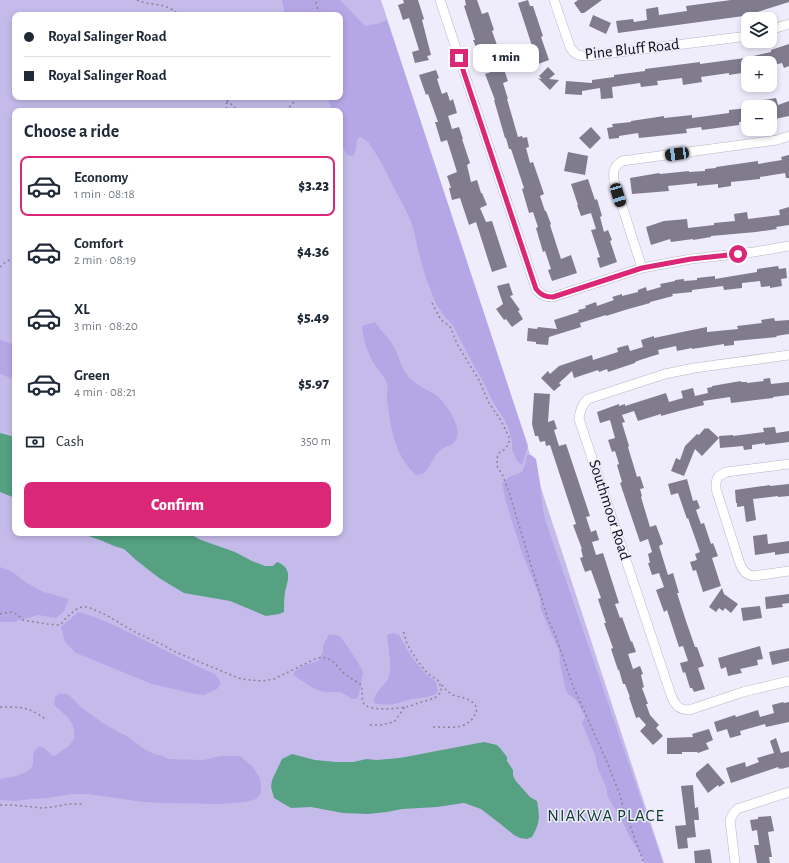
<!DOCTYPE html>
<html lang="en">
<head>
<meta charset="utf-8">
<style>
	body { margin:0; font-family:"Alegreya Sans",sans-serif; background:#f2f2f3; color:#1f2937; height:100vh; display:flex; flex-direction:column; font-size:15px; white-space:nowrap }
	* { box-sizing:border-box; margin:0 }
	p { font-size:13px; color:#747a83 }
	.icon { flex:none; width:22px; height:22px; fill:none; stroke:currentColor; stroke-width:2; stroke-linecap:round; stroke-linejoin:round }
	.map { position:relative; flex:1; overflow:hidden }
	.panel { position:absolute; left:12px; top:108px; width:331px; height:428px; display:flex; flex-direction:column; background:#fff; border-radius:8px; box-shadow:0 2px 6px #0003 }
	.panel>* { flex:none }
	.hud { position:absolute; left:12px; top:12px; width:331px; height:88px; border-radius:8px; box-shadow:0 2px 6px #0003; display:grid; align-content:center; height:88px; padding:0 12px; background:#fff }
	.controls { position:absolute; left:741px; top:12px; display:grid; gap:8px }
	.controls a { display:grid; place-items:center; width:36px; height:36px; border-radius:8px; background:#fff; box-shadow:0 2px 6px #0003; font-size:20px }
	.end { position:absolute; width:18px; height:18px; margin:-9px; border:5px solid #db2777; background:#fff; box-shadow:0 0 0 2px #fff }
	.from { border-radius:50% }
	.bubble { position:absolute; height:28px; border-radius:8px; background:#fff; box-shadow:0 2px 6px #0003; font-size:13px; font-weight:800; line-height:28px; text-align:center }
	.car { position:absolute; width:12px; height:24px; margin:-12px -6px; border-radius:5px; box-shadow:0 0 3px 1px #0007; background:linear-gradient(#222 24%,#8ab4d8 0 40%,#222 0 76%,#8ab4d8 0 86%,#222 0) }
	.hud b { display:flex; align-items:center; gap:14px; height:38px; font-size:15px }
	.hud b+b { border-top:1px solid #e0e1e3 }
	.hud i { width:10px; height:10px; background:#1f2937 }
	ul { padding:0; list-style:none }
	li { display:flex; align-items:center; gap:12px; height:60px; margin:0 8px 6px; padding:0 4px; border:2px solid transparent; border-radius:8px }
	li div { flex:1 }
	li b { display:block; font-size:15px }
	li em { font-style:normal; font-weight:800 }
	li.current { border-color:#db2777 }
	li>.icon { width:36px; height:36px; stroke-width:1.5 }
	h2 { padding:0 12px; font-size:18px; line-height:48px }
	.pay { display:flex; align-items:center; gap:10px; height:44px; padding:0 12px; font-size:15px }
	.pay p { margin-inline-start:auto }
	.primary-button { display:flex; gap:8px; margin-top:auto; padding:8px 12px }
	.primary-button a { flex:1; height:46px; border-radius:8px; background:#db2777; color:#fff; font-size:16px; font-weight:800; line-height:46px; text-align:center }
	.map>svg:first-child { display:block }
	.green { fill:#c5bbeb; fill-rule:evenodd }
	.forest { fill:#b5a7e6 }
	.water { fill:#55a182 }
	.building { fill:#807c8e }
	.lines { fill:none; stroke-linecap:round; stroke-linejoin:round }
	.street-casing { stroke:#b8b5c7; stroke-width:10 }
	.path { stroke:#888692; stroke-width:1.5; stroke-dasharray:2 3; stroke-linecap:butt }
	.street { stroke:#fff; stroke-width:9 }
	.route { stroke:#db2777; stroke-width:5 }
	.labels { text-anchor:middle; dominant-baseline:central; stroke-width:3; stroke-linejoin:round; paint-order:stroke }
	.street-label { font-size:16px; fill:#0f0e14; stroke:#efecfc }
	.neighbourhood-label { font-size:17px; letter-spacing:1px; fill:#0a3c2b; stroke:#efecfc }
</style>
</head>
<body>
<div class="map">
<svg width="789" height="863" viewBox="0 0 789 863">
	<rect width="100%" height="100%" fill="#efecfc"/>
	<!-- green -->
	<path class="green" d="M0 0H381L664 863H0ZM15 15H340V97H15ZM15 111H340V533H15Z"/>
	<!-- forest -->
	<path class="forest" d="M282 0H340L365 26 376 24 387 20 528 446 522 465 517 461 512 450V442L509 430 504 419 493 402 483 381 475 368 452 324 445 317 436 304 426 278 419 254 414 231 410 219 381 162 369 143 361 137 357 139 356 150 353 156 347 155C338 138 340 129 340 111H332L327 97H340V15H285Z
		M375 322C381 331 390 339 395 349 400 358 401 368 408 376 416 385 426 389 436 395 446 403 468 433 452 444 450 446 446 446 444 448 441 449 439 452 437 454 432 460 429 468 423 474L416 475C395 457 390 426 387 399 386 394 389 388 387 384 385 376 378 370 374 364 367 352 363 339 362 326Z
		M0 340 15 345V380L0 374Z
		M527 455H531L536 459 540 483 543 510 546 522 663 863H644L645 861 632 841 622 821 607 795V789L598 769 595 755 582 723 585 717 582 711 576 700 568 694 565 687 560 663 559 651 541 610 540 598 521 550 506 502 502 483 509 477 522 472 525 465Z
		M0 567 13 572 25 582 44 592 69 599 64 611 56 618 38 615 13 622H0Z
		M78 612 92 616 116 626 203 669 215 674 220 681V685L217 689 204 695 195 694 152 684 76 653 65 642 61 627Z
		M392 633 399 635 413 659 427 675 436 682 438 691 435 695C427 697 420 698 412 699 399 703 388 707 374 703 374 689 385 688 389 676 392 666 388 646 387 635Z
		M329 634 340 636 356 659 363 672 361 685 358 697 356 699H352L341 692H324L313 688 293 675 295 671 305 665 318 661 323 652V646Z
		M60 693 69 695 81 707 103 723 117 731 127 736 144 749 154 754 163 756 168 759 203 760 221 756H240L253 767 259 777 261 783V790L260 795 256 799 246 802 223 804 161 803 143 802 88 794H72L49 798 31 799 15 801 0 800V779C8 778 24 775 30 769 35 764 32 758 34 752 39 741 47 750 51 755L54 756C67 747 80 742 72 724 70 721 69 718 66 716 63 712 58 709 54 705L55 697Z"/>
	<!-- water -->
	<path class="water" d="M0 433 15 437V498L0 492Z
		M80 533H188L201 540 235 552 252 561 265 566H273L277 562C293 568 288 580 285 592 284 599 284 605 284 612L279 614 266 616 230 601 184 593 159 578 136 560 124 549 114 546 100 540Z
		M484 742 497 745 500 748 507 757V761L513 770V775L515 780 530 797 537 801C540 818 540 823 532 837L527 839 520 838 514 835 503 826 481 809 464 803 437 807 402 809 387 812 368 814 343 813 311 807 291 808 274 798 271 787 272 780 282 759 292 754 315 760 336 762H353L367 759 376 760 400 758Z"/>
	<!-- building -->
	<path class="building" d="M403 0H418L424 19 422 20 431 55 427 56 429 60 415 63 412 52 419 50 411 24 409 18 403 20 398 5 404 3Z
		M465 0H477L482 14 488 12 494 30 492 31 497 45 489 47 492 55 481 59 473 40H475L464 6 466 5Z
		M528 0 530 6H533L543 36 541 37 549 60 530 67 526 55 534 52 518 3Z
		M578 0H602L584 13H581L574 3Z
		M731 0H789V2L751 14V15L618 33 616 21 633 19 634 22 647 20 646 9 658 7 659 15 687 11 686 6Z
		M593 15 611 23 606 34 589 26Z
		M789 44V66L784 68 782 63 770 66V63H746L747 70H742V73L729 75V73L701 77 702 82 683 85 682 78 657 81 658 85 641 87 640 83 612 87 613 98 601 99 600 88 582 91V95L565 94 566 81 592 83V80L614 77V75L645 71V69L700 62V64L745 58 771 52V50Z
		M500 58 508 81 503 83 508 99H507L518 137 522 136 523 138 527 137 529 147 526 148 530 163 533 162 544 194 540 196 545 211H546L551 224 550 225 561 259 571 255 577 273 552 281 548 270 551 269 545 251 543 252 536 228 538 227 533 212 529 213 522 189 524 188 511 149H509L506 138H505L494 100H495L485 74 491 72 488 62Z
		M548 67 555 74 549 79 559 80 550 90 538 78 542 79 539 76Z
		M436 70 439 78 437 79 442 94 447 92 450 101 453 99 457 113 448 116 452 129 459 127 463 139H462L470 163 467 165 471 182 477 180 481 193H482L487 205 480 208 486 222 492 221 507 267 492 272 476 222 469 225 460 198 452 200 449 188H451L447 176 457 172 447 140 441 142 435 122H438L428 94 426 95 419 75Z
		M776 98 778 105 789 101V116L770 120V107H766L764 100Z
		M748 108V121L739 122V125L702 130 701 127 686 129 687 133 639 138 638 133 619 136V138L609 139 607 128 613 127 612 124 631 122V121L664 116V118L692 115V118L729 113V110Z
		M591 127 601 138 590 149 579 138Z
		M568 152 588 156 585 175 564 171Z
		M789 155V178H786L785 173 760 177V179L731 182V186L718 188V184L697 186V183L668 186 669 191 632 194 630 178 659 173 660 174 689 171V172L705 171V169L716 168V167L758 161V164L782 160 781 157Z
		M588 179 595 200 597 199 602 216 600 217 604 232 608 230 612 240 610 241 617 262 600 268 597 258 600 257 591 230 596 229 591 213 581 216 577 205H578L571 184Z
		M789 207V225L776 227 777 229 756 232 711 236V237L693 240V239L671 242 670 239 651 245 646 227 664 221 687 219 688 228 714 225V223L735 221 734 214 747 212 748 219 780 215 779 210Z
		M778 266 779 269 786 268 787 278 781 279 782 286 770 288V286L761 287 760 281 742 283V288L724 290 723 286 692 290V292L672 294 673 296 650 302V303L625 310 606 316V315L580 323 581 327 549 337 548 345 536 344V342L527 341 528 328 537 329 538 327 557 329 554 320 579 312 578 310 586 308 585 306 596 302 597 306 614 300 612 297 622 294V296L638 292V290L646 287 647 291 661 287 660 284 675 281V280L684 279V281L697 280V278L715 276V279L757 272V269Z
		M509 283 513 295 510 296 520 310 518 311 523 319 512 327 506 319 504 320 496 309 503 304 497 286Z
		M774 318 775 321 789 320V334L776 336 777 337 734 341V345L724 346V344L692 349V348L677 351 676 346 658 350 659 354 640 360 635 362V363L608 372 607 369 599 372 598 370 574 378 572 371 559 383 561 385 554 391 541 378 548 371 550 374 559 366 592 355 593 360 618 352 617 348 628 345 630 351 643 347 641 340 654 336V338L687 331 707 327V332L738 329 737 326 762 323 761 320Z
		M770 378 771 384 789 382V395L773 397V398L731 403 730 397 703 401 704 405 679 411 661 416V414L638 421 634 411 622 415 625 422 622 423 629 446 628 447 637 477 640 476 644 488 640 489 642 496 641 497 650 527 656 525 663 544 659 546 668 575 673 573 679 593H677L686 621 695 647H697L704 666 698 668 705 689 694 692 692 688H690L685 672 683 673 680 663 688 661 683 646 679 647 667 610 664 612 656 590 664 587 659 573 652 575 648 563H650L648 554 652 552 648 539 640 542 620 483 622 482 617 465 619 464 615 451 612 452 608 440 615 438 610 420 600 423 597 412 619 404V406L625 404V406L666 393 669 402 683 398 681 391 693 388 695 396 708 393 707 388 712 387V386L741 381V382H747V383L764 381 763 379Z
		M534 393 550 394 548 422 554 420 557 429 554 430 559 446 566 444 590 516 586 517 591 532 596 530 599 540 592 542 596 555 603 553 619 603 615 604 620 618 622 617 631 642 632 641 636 652 628 654 633 669 640 666 643 674 641 675 644 687 642 688 648 704H646L650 715 659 725 656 728 663 736 653 745 640 731 646 725 639 717 636 718 629 697H630L625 684H623L619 670H618L611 649 613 648 604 623H606L598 599 601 598 591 570 585 572 580 558 583 557 581 549H582L573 525 576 524 550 445 546 446 545 441 540 442 538 436H535L532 424Z
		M775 427 776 433 789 431V442L765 445V443L752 445V449L744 450 743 446 720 448 719 436 733 435V436L764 432 763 428Z
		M705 428 706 429 708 428 719 438 702 456 695 449 684 476 671 471 676 458 680 460 685 446 697 434 699 435Z
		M687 479 693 501 697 500 700 508 696 510 701 524 704 523 711 544 713 543 718 556 712 558 721 586 703 592 696 570 693 571 690 562 697 560 695 554 700 552 688 518 687 519 678 493 671 495 668 484Z
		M789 484V496L778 497V496L753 499 756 520 746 522 744 506 737 507V503H736L735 490 770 485V486Z
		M767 534 768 544 789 541V553L775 555V552L755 555 753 536Z
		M722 588 724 594 738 604 731 613 725 608 723 611 719 608 716 612 709 607Z
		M789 594V603L782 604 783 607 766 609 765 597Z
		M760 606 762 618 743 621 741 608Z
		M760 646 763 659 757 660 758 665 740 669 742 673 728 676 726 667 721 669 718 658Z
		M789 648V661L772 665 769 652Z
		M783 702 784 703 789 702V722L766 727 765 724 740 731 741 735 730 738 727 729 717 732 714 722 735 715 736 717 758 710 760 717 774 713 772 705Z
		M709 729 713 740 706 743 709 749 698 753 697 752H682V754H667V738L693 737 692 734Z
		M776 738 781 753 789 751V767L781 769V768L779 769 778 767 731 783 726 768 745 762 746 767 759 762 757 758 774 753 770 741Z
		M708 763 725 783 719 787 718 785 708 793 696 776V773Z
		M693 785 695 808 698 807 699 820H694L696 837 687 838 688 848 678 849 675 826 686 825 681 786Z
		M771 816 774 831 768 832 772 857H769L770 863H757L754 845H759L757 830 752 831 750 820 758 819V817Z
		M710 849 712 863H695L694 851Z"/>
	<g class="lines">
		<!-- street casing -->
		<g class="street-casing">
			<path id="street" d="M440 0 536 289C541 295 545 297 553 297L642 268 691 259 754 252 789 246
				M554 0 570 47C575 55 578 56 588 56L748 36
				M770 30 789 24
				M642 268 614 181C613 171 613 167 622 161L777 140 789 136
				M789 355 694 368 665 374 588 399C582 405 580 410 579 419L672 698C677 707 679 709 689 710L743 692 789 681
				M789 464 726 472 719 476 717 479 716 483V489L740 564C743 571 746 575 754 576L789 571
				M735 863 730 820 733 814 737 809 789 792"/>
		</g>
		<!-- path -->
		<path class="path" d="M137 0C147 5 161 3 171 9 174 10 177 13 179 15
			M316 2 319 15
			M226 97 227 100 226 111
			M227 100 235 108 240 111
			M286 111 298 97
			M0 267 7 261 15 258
			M432 303 441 320 448 325 451 328 457 344 479 380 489 403 500 419 509 437V444L503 451 499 453 497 458V466L503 476 510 495 530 562 548 619 555 634 573 686 607 762 620 795 623 807 644 863
			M0 614 10 612 17 614 23 620 47 624 59 625 62 623 66 618 74 611 78 608 82 607H88L106 615 133 631 165 646 173 651 241 679 262 681 274 679 317 658C333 655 336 667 346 675 351 679 357 681 361 685 363 691 361 699 364 704 369 711 396 709 404 707 410 707 414 704 419 703 424 701 430 700 434 698 437 697 439 694 441 692V688L439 681 428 674 416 659 407 644 403 630
			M0 707C20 707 28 706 45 719
			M370 725H381L394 722 405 707
			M433 727C452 727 471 731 477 709 473 698 462 698 453 695 448 692 445 689 441 684
			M0 805H12L42 808 53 807 68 804H84"/>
		<!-- street -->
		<use href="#street" class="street"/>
	</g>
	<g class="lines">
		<!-- route -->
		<path class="route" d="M459 58 536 289C541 295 545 297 553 297L642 268 691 259 738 254"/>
	</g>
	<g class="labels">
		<!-- street labels -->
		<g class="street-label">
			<text transform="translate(632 49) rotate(-6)">Pine Bluff Road</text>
			<text transform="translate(610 510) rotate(72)">Southmoor Road</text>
		</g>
		<!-- neighbourhood labels -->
		<g class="neighbourhood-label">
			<text x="606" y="815">NIAKWA PLACE</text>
		</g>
	</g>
</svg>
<div class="controls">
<a><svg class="icon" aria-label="layers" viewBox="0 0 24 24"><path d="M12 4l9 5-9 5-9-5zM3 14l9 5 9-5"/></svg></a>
<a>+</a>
<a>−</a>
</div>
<i class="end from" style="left:738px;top:254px"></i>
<i class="end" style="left:459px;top:58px"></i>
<div class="bubble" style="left:473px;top:44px;width:66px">1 min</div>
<i class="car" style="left:677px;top:154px;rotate:262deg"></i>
<i class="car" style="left:618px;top:195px;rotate:163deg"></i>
<div class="hud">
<b><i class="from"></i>Royal Salinger Road</b>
<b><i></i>Royal Salinger Road</b>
</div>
<section class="panel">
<h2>Choose a ride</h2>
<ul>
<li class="current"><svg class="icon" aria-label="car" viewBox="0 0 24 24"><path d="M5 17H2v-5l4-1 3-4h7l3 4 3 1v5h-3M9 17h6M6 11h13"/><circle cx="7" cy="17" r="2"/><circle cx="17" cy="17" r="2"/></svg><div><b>Economy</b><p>1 min · 08:18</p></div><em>$3.23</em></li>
<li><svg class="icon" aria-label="car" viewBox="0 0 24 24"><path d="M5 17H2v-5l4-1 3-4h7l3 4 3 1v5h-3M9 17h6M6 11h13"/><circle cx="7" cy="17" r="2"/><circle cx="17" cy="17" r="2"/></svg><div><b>Comfort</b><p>2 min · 08:19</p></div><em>$4.36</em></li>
<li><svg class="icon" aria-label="car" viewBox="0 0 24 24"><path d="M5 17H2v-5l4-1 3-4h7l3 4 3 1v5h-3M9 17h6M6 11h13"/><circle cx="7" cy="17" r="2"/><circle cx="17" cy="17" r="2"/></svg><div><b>XL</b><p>3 min · 08:20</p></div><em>$5.49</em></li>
<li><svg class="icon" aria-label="car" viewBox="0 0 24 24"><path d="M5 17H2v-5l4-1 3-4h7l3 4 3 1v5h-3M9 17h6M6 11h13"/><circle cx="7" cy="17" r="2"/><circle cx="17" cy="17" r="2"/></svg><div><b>Green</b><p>4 min · 08:21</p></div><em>$5.97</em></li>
</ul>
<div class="pay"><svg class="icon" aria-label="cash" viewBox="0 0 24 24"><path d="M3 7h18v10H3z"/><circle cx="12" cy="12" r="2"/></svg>Cash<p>350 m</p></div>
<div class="primary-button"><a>Confirm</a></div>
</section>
</div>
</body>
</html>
